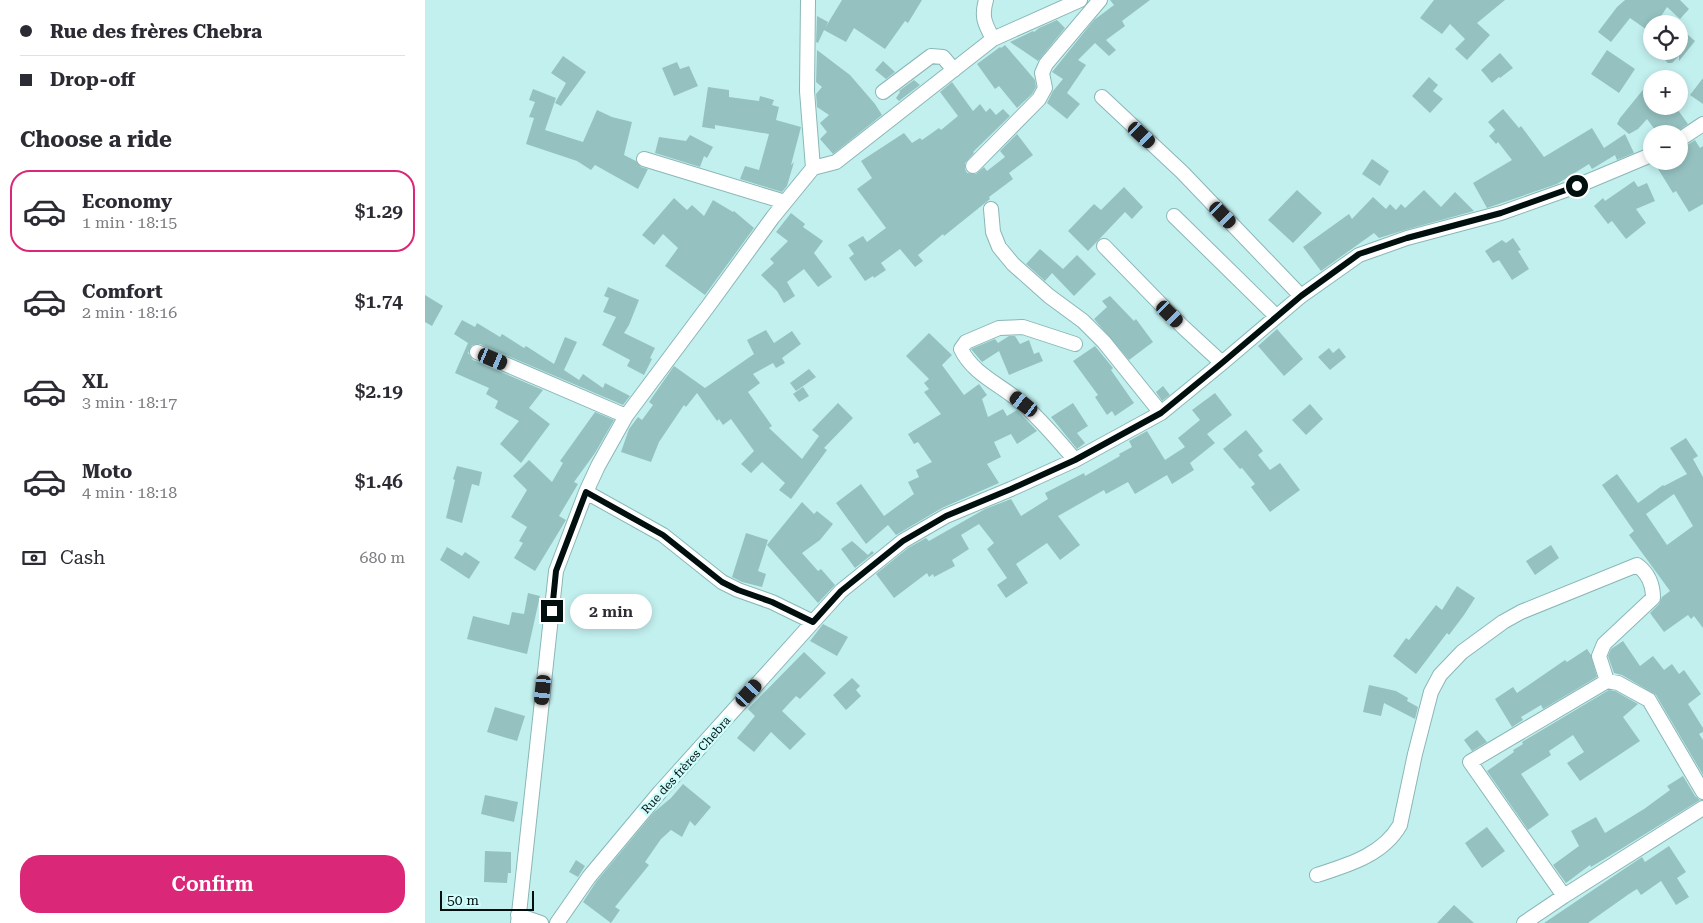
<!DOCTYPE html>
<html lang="en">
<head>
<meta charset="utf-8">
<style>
	body { margin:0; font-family:"Roboto Serif",serif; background:#f7f7f7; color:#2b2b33; height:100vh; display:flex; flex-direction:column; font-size:19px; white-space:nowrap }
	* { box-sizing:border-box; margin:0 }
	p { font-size:16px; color:#7c7c81 }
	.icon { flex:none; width:28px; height:28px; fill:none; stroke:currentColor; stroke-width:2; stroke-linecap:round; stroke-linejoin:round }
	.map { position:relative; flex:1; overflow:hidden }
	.sheet { display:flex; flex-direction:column; background:#fff; width:425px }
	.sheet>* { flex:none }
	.hud { display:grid; align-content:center; height:110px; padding:0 20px; background:#fff }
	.buttons { position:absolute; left:1218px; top:15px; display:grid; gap:10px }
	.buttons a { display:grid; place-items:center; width:45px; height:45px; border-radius:50%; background:#fff; box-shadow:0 2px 8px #0003; font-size:25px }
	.scale { position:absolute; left:15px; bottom:12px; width:94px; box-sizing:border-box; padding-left:5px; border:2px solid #010f0f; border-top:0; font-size:14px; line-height:18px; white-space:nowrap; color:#010f0f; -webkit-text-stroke:4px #cffdfc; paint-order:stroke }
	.end { position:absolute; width:22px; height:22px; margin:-11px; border:6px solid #010f0f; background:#fff; box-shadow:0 0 0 2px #fff }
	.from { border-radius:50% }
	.bubble { position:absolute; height:35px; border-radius:18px; background:#fff; box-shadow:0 2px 8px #0003; font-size:16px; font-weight:600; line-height:35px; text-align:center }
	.car { position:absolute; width:15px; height:30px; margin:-15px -8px; border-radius:6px; box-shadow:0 0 4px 1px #0007; background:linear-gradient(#222 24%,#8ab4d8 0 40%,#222 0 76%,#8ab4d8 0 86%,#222 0) }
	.hud b { display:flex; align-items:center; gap:18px; height:48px; font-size:19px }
	.hud b+b { border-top:1px solid #e1e1e2 }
	.hud i { width:12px; height:12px; background:#2b2b33 }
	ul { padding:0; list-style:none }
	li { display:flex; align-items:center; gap:15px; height:82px; margin:0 10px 8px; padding:0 10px; border:2px solid transparent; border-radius:20px }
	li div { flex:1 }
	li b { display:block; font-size:19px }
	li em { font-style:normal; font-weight:600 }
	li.active { border-color:#db2777 }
	li>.icon { width:45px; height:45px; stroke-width:1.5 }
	h2 { padding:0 20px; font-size:22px; line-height:60px }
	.pay { display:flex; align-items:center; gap:12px; height:55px; padding:0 20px; font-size:19px }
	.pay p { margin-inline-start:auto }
	.cta { display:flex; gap:10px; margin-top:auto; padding:10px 20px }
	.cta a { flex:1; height:58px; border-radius:20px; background:#db2777; color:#fff; font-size:20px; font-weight:600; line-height:58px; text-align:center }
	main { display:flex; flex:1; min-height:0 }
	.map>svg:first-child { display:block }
	.building { fill:#95c2c1; fill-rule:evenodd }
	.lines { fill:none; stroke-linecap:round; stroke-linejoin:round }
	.minor-casing { stroke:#8ab7b6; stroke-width:16 }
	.minor { stroke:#fff; stroke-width:14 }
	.route { stroke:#010f0f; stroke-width:6 }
	.labels { text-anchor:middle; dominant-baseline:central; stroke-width:5; stroke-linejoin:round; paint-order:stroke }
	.street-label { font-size:12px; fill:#010f0f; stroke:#cffdfc }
</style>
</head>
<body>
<main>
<section class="sheet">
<div class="hud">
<b><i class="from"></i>Rue des frères Chebra</b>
<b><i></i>Drop-off</b>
</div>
<h2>Choose a ride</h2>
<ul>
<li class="active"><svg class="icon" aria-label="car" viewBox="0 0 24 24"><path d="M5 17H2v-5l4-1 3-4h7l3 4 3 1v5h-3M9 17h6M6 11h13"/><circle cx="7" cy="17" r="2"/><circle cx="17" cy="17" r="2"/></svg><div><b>Economy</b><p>1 min · 18:15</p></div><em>$1.29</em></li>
<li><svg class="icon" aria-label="car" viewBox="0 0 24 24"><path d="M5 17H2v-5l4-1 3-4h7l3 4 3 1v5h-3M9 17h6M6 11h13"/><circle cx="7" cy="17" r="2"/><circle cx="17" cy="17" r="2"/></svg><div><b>Comfort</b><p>2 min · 18:16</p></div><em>$1.74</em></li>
<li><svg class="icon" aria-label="car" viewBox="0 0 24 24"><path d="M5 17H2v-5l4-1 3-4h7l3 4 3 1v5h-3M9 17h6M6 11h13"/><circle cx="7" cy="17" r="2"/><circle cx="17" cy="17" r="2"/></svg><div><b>XL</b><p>3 min · 18:17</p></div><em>$2.19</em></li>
<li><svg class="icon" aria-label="car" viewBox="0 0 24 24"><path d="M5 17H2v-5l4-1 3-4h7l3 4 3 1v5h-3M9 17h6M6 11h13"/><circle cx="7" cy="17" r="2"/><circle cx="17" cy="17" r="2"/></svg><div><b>Moto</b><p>4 min · 18:18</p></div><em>$1.46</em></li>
</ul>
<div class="pay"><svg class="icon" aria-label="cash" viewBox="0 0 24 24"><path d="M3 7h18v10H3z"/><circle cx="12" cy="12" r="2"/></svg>Cash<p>680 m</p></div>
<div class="cta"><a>Confirm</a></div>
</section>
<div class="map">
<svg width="1278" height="923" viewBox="0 0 1278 923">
	<rect width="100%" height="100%" fill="#c2f0ef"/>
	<!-- building -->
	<path class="building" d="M417 0H497L483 23 480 21 460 49 429 28 421 42 399 30 393 43 391 42 392 16 403 22 400 28Z
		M685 0H725L697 21 700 26 681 40 691 50 684 56 670 43 653 60 661 65 642 93 655 104 642 119 622 103 628 91 638 79 627 72 669 20 689 5Z
		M1009 0H1080L1052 23 1065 35 1042 60 1030 49 1040 39 1025 24 1017 34 995 18Z
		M1200 0H1255L1264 9 1255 19 1242 7 1231 24H1226L1225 32 1205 18 1186 42 1173 32 1192 7Z
		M632 20 640 28 613 61 585 42 608 31 609 32 614 28Z
		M1254 27 1270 41 1254 61V56L1247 63H1243L1231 51H1254Z
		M580 45 610 80 611 87 607 94 592 108 574 86 570 89 552 64 575 47 576 48Z
		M392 50 425 75 450 104 457 115 408 154 395 139 402 132 395 123 404 115 392 107 391 94 397 87 391 82Z
		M1182 50 1210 69 1194 93 1166 74Z
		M1075 53 1088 68 1075 78 1074 77 1067 83 1056 70Z
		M138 56 161 72 136 106 130 103 141 83 126 73Z
		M458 61 470 72 461 79 450 70Z
		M252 62 255 69 264 66 273 86 249 96 237 68Z
		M1004 77 1013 85 1008 91 1018 99 1005 113 987 96Z
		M1278 78V104L1265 95Z
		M489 80 495 85 474 101 471 98 475 92 474 91Z
		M1226 80V106H1250L1263 124 1248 134H1233L1222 119 1213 129 1204 134 1192 124 1195 118Z
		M527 82 548 111 555 104 561 112 565 108 571 115 578 109 585 116 548 152 549 153 540 163V169L542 173 551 174 559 167 562 171 580 157 575 151 592 134 608 155 584 173 588 179 564 197 565 199 519 236 518 234 493 255 498 261 490 267 475 249 456 263 461 270 449 278 448 276 440 281 424 258 429 254 423 245 438 236 442 242 461 228 432 189 447 178 436 161 479 133 487 143 495 138 497 140 514 128 516 130 533 116 515 92Z
		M283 87 304 90V97L334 101 335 96 349 100 347 105 354 107 351 120 376 127 366 165 369 162 362 186 357 192 315 179 320 166 334 170 344 134 290 125V129L277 127Z
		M108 89 131 98 120 130 158 142 172 110 187 117 207 122 199 155 211 161 216 167 223 169 213 189 170 165 166 170 152 161 101 144 109 118 104 117 110 102 104 100Z
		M1078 109 1094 128 1096 126 1119 157 1167 128 1179 148 1200 134 1209 153 1192 160 1190 155 1167 169 1164 164 1132 184 1062 208 1048 183 1087 160 1073 142 1071 144 1064 136 1070 130 1063 122Z
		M265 135 288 147 282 158 279 156 275 167 230 153 234 137 261 141Z
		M1270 140 1275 148 1278 146V204L1264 212 1251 191 1248 193 1230 164 1236 161H1254V149L1259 147Z
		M947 159 964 171 955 186 937 174Z
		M1209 181 1213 187 1222 183 1230 201 1211 209 1221 223 1201 239 1187 221 1183 224 1169 206 1178 198 1180 201Z
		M699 187 718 207 707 219 700 212 663 251 643 231 669 204 676 210Z
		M872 190 897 213 868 243 843 220Z
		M999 190 1016 207 1030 192 1049 211 980 230 954 238 949 233 896 271 878 247 924 214 927 219 948 197 961 209 965 204 971 210 976 204 980 208Z
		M249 198 262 210 267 205 279 216 288 200 308 212 309 211 329 228 280 295 240 266 253 248 238 234 229 245 217 235Z
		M366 213 380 224 378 227 398 241 389 253 407 277 393 287 379 269 362 282 370 296 359 303 352 291 336 275 349 263 345 259 363 241 351 232Z
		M1088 238 1096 250 1093 251 1104 269 1087 280 1074 260 1068 263 1060 251 1077 240 1081 243Z
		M615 249 638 269 652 255 671 274 649 296 627 273 620 281 601 264Z
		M183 287 214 300 204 325 199 333 230 348 225 358 227 359 219 375 202 366 205 360 177 345 191 317 178 312 184 298 179 296Z
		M0 295 18 306 7 326 0 322Z
		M685 296 709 321 711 319 728 342 704 360 669 319 682 307 677 301Z
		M37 320 50 327 52 323 75 337 77 334 99 348 101 346 129 364 140 337 152 342 139 370 154 380 158 374 178 388 180 383 205 396 198 405 55 344 47 345 43 353 48 360 118 390 104 408 125 424 96 463 75 444 94 421 70 408 73 401 61 394 64 388 30 373 43 343 29 334Z
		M852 329 878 359 859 376 833 346Z
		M341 330 349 343 367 331 376 344 357 358 360 363 351 368 348 363 328 374 335 383 323 392 347 426 344 428 377 459 394 436 387 430 413 403 428 418 399 448 402 450 366 499 354 490 360 483 337 462 326 473 316 464 329 451 306 419 298 425 294 419 292 421 272 393 261 407 259 405 234 442 226 462 196 452 204 429 213 417 217 420 228 405 224 402 249 366 280 388 329 354 322 340Z
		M504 333 527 355 517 365 539 395 554 384 562 395 557 399 563 417 578 409 582 416 592 410 612 431 592 444 586 434 569 442 576 457 562 464 574 483 517 508 471 535 463 525 441 544 411 503 436 484 459 516 489 494 483 482 494 477 491 470 507 462 493 442 489 444 483 434 516 414 499 392 504 389 499 383 504 379 481 356Z
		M584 336H590L595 344 604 340 609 354 614 352 618 361 584 375 574 351 557 362 546 349 570 339 573 343Z
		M670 346 688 368 686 370 709 403 690 416 687 411 682 415 670 397 673 395 648 361Z
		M904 348 908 353 914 348 921 357 905 370 893 357Z
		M384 369 391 377 371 391 365 383Z
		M738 386 745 395 737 401 731 392Z
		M378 387 384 396 374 402 368 394Z
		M790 393 807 415 782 434 790 443 765 463 769 470 747 484 742 475 710 494 703 482 681 494 679 490 633 516 655 545 635 560 622 543 591 564 603 583 581 598 572 585 582 578 562 549 569 543 554 524 536 535 544 549 527 560 530 566 509 577 508 574 504 577 502 573 469 598 451 574 483 548 501 538 504 541 560 509 586 499 596 516 623 499 620 493 659 473 660 476 695 456 694 454 707 447 704 441 722 431 740 460 760 447 753 438 775 420 767 410Z
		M648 403 663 426 652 433 660 443 652 449 626 417Z
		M885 404 898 419 881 435 867 420Z
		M170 412 189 420 170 453 149 482 153 484 134 516 141 520 110 571 89 558 98 543 94 541 102 527 86 517 102 490 88 476 104 460 127 482 138 463 135 461Z
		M821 430 838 451 833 455 845 470 855 463 875 490 845 512 826 487 830 484 817 468 815 469 798 449Z
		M1261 438 1273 456 1268 459 1278 477V628L1269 616 1266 619 1263 615 1239 632 1225 613 1234 604 1237 597 1245 591 1204 535 1209 531 1177 485 1192 474 1213 503 1238 485 1239 486 1262 474 1245 448ZM1249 494 1268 526 1242 545 1221 514Z
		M32 466 57 472 54 486 47 484 37 523 21 518 30 480 28 479Z
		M377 502 389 514 392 511 408 524 395 540 377 553 393 571 396 569 410 585 393 603 342 545Z
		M321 533 343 540 333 571 341 574 337 587 317 582 307 577Z
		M427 541 443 555 447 551 449 553 430 568 416 549Z
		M1126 545 1134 558 1110 575 1101 561Z
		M22 547 37 556 40 552 55 562 44 579 15 560Z
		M1032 586 1050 598 1039 615 1024 635 1022 633 991 674 968 656 981 638 984 640 1011 605 1017 610Z
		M103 593 115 596 102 654 42 639 48 616 84 625 87 612 99 614Z
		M398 624 423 637 412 656 385 641Z
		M1198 641 1215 666 1228 656 1239 670 1247 664 1254 674 1259 670 1276 694 1263 704 1278 728V732L1274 734 1278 740V775L1231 695 1197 675 1189 673 1183 656 1186 649Z
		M1162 649 1166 655 1172 677 1118 709 1116 705 1096 717 1098 720 1087 727 1070 699 1088 687 1092 693 1140 660 1142 662Z
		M379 652 401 673 375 699 371 696 357 711 381 734 365 750 346 732 329 752 312 738 330 716 323 709Z
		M427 678 435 686 431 690 436 696 421 710 408 695Z
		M944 685 971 691 983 698 982 701 993 707 990 719 959 703 956 716 938 712Z
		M1184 690 1190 691 1213 704 1198 717 1215 741 1155 781 1142 763 1159 752 1148 735 1124 751 1126 755 1096 774 1124 815 1103 830 1062 771 1089 752 1088 750 1098 744 1097 742Z
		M70 707 100 716 92 741 62 732Z
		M1052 730 1062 742 1047 751 1039 740Z
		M1258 776 1270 796 1275 800 1196 849 1166 867 1165 865 1141 883 1128 865 1154 846 1146 831 1171 817 1180 833 1219 809 1245 790 1242 786Z
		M258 784 286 807 270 826 265 821 257 837 246 830 236 839 220 862 224 865 190 907 195 910 186 923 158 902 171 882 229 812 246 798Z
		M60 795 93 802 89 822 56 814Z
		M1062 827 1080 851 1057 868 1040 843Z
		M1244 846 1261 872 1252 878 1264 897 1251 905 1236 881 1216 895 1212 889 1204 894 1163 923H1119L1217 857 1220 862Z
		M60 851 86 852V873H83L82 883 59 882Z
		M151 860 160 866 153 877 144 872Z
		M1029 905 1049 923H1012Z"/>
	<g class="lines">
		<!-- minor casing -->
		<g class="minor-casing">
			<path id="minor" d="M561 0C556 17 560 24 568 39
				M458 92 506 56 518 57 529 70
				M677 97 757 172 876 296
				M1254 140 1278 124
				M219 159 360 202
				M548 166 614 99 620 88 617 73 621 64 675 0
				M388 168 411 162 568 39 655 0
				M566 209 568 232 574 247 588 264 624 296 658 321 679 342 736 413
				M749 216 851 316
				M679 246 758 327 797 363
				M52 352 201 416
				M650 460C634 441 618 422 599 405 579 386 548 375 536 349L541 342 574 328 598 327 650 344
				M161 492 238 535 297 582 313 590 347 602 388 622
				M892 875C923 865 958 855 975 825L990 754 1006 692 1015 675 1037 652 1078 622 1096 612 1212 565C1223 573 1228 584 1228 598L1179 644 1174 656 1182 681
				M1139 896 1045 762 1182 681 1193 683 1224 700 1278 792
				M93 915 116 923
				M93 923 131 571 161 492 173 466 201 416 284 305 348 217 388 168 382 91 383 0
				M132 923 164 877 235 792 388 622 416 591 478 541 521 516 586 489 650 460 736 413 797 363 876 296 934 255 982 238 1076 213 1152 186 1226 155
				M1099 923 1139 896 1278 808"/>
		</g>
		<!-- minor -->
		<use href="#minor" class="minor"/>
	</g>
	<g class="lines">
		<!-- route -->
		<path class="route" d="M127 611 131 571 161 492 238 535 297 582 313 590 347 602 388 622 416 591 478 541 521 516 586 489 650 460 736 413 797 363 876 296 934 254 982 238 1076 213 1152 186"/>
	</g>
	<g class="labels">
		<!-- street labels -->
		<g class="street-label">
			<text transform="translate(261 765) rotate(-48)">Rue des frères Chebra</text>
		</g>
	</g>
</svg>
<div class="buttons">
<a><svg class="icon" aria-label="locate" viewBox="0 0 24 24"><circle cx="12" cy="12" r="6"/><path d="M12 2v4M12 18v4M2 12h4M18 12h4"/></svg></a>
<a>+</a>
<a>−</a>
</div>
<div class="scale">50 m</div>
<i class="end from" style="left:1152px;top:186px"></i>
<i class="end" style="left:127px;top:611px"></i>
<div class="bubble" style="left:145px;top:594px;width:82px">2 min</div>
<i class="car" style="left:717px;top:135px;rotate:133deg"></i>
<i class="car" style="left:798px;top:215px;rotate:136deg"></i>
<i class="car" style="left:745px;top:314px;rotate:135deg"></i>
<i class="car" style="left:68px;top:359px;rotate:113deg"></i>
<i class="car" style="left:599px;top:404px;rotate:308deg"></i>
<i class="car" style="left:118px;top:690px;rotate:186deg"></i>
<i class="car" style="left:324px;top:693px;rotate:42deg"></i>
</div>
</main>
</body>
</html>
